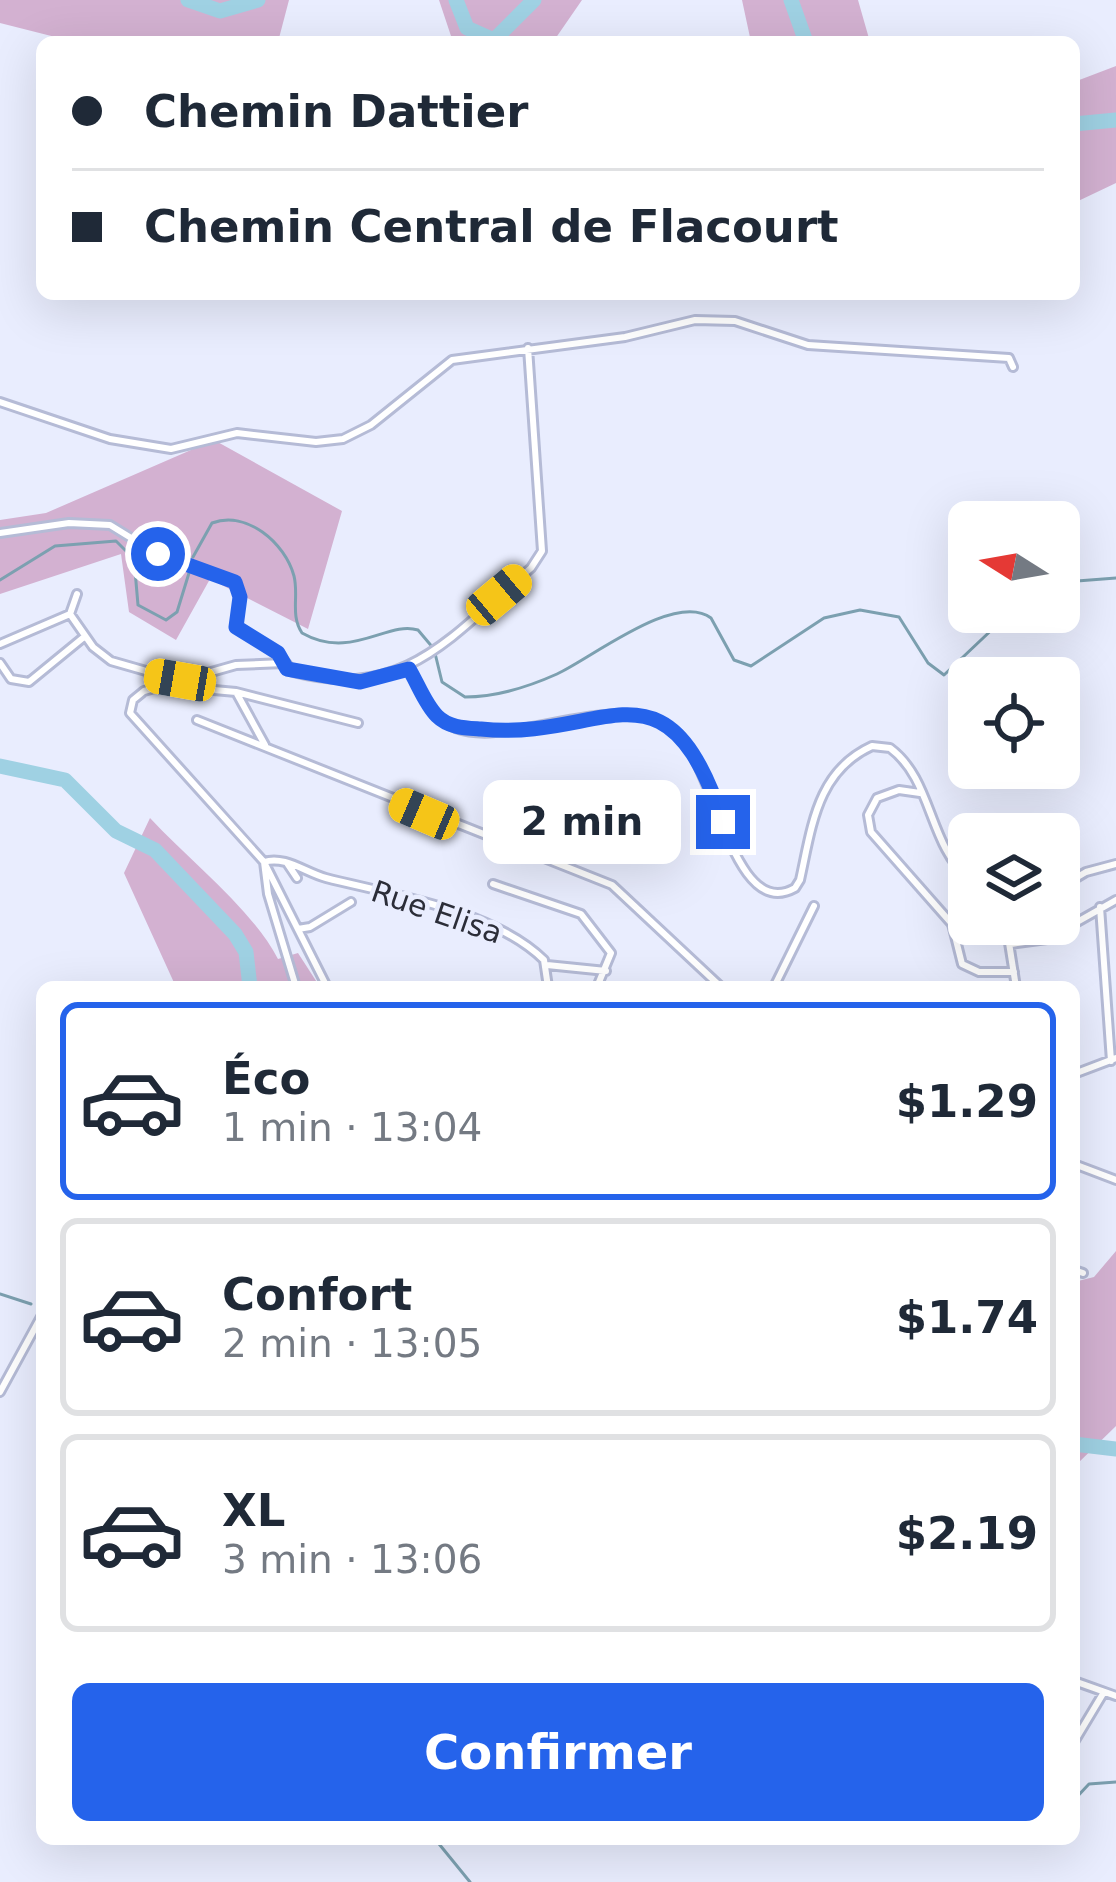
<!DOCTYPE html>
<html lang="fr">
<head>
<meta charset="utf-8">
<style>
	body { margin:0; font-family:"DejaVu Sans",sans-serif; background:#f2f2f3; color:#1f2937; height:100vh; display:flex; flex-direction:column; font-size:45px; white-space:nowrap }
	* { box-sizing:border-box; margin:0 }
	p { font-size:39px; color:#747a83 }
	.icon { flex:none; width:66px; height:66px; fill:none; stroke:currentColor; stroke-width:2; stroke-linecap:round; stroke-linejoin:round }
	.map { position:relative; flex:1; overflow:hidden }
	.panel { position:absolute; left:36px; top:981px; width:1044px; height:864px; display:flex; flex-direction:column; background:#fff; border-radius:18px; box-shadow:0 12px 48px #0002 }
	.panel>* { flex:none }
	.banner { position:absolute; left:36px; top:36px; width:1044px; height:264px; border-radius:18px; box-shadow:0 12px 48px #0002; display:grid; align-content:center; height:264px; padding:0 36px; background:#fff }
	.needle { width:78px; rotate:281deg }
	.tools { position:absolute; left:948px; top:501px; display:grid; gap:24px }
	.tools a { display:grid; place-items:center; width:132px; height:132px; border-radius:18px; background:#fff; box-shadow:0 12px 48px #0002; font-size:60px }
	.end { position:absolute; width:54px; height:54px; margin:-27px; border:15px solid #2563eb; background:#fff; box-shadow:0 0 0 6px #fff }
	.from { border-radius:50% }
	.bubble { position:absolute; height:84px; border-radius:18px; background:#fff; box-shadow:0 12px 48px #0002; font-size:39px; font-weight:800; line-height:84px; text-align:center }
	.car { position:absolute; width:36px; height:72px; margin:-36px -18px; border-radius:15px; box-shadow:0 0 9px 3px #0007; background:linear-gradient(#f5c518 24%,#345 0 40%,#f5c518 0 76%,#345 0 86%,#f5c518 0) }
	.banner b { display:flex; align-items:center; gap:42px; height:114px; font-size:45px }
	.banner b+b { border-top:3px solid #e0e1e3 }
	.banner i { width:30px; height:30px; background:#1f2937 }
	ul { padding:21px 0 0; list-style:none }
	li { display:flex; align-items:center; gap:36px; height:198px; margin:0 24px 18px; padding:0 12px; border:6px solid #e0e1e3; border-radius:18px }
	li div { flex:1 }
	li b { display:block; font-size:45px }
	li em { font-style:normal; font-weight:800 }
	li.on { border-color:#2563eb }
	li>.icon { width:108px; height:108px; stroke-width:1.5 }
	.primary-button { display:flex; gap:24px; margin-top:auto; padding:24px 36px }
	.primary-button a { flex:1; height:138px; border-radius:18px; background:#2563eb; color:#fff; font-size:48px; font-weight:800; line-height:138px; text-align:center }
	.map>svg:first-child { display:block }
	.forest { fill:#d3b1d1 }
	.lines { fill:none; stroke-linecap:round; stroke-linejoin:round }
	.stream { stroke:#7ca0b0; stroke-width:3 }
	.river { stroke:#9fd1e3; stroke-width:15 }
	.street-casing { stroke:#b5bbd6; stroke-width:12 }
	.street { stroke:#fff; stroke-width:6 }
	.route { stroke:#2563eb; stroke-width:15 }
	.labels { text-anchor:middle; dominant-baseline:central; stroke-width:9; stroke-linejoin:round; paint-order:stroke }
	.street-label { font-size:30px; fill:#2b2d38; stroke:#e9edfe }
</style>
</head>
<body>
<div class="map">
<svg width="1116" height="1882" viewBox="0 0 1116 1882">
	<rect width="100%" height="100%" fill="#e9edfe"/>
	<!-- forest -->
	<path class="forest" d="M0 0H289L278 42H75L0 23Z
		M439 0H582L553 42H453Z
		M742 0H858L870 42H751Z
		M1116 66V183L1074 203V82Z
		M214 440 342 511 308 629 210 579 176 640 129 612 121 554 0 594V520L46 513Z
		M150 818C191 862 252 909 278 959L298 953 320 987H176L124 873Z
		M1116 1251V1426L1074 1467V1282L1094 1277Z"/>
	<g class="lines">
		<!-- stream -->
		<path class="stream" d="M193 557 212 523C247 510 285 543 294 576 299 596 290 615 302 633 351 661 388 620 418 630L434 649 442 682 465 697C496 697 528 687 557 674 592 658 675 591 711 618L734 660 751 666 824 618 860 610 899 617 928 663 944 675 1000 622 1022 612
			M0 580 55 546 116 541 134 559 138 605 166 620 177 612 189 573
			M1059 592 1077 581 1116 578
			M0 1294 31 1304
			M1074 1800 1089 1784 1116 1782
			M435 1839 470 1882"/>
		<!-- river -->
		<path class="river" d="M188 0 220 11 258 0
			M456 0 467 28 494 40 534 0
			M791 0 806 42
			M1074 124 1116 120
			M0 766 65 780 116 831 155 850 235 934 246 952 250 987
			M1074 1444 1116 1449"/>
		<!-- street casing -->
		<g class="street-casing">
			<path id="street" d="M0 402 110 439 171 449 237 433 316 442 343 439 371 425 452 360 625 337 695 320 735 321 808 345 1009 358 1013 367
				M0 533 69 523 110 525 162 557 235 582 240 597 236 627 278 653 293 672C405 702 452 635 531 568L542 551 528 348
				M70 614 77 594
				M0 644 70 614 93 647 111 661 174 679
				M0 663 11 679 29 682 84 637
				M284 663 236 665 144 691 133 700 130 713 264 862 327 987
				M172 667 192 688 236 692 265 745
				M409 669C418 684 425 703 437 716 485 767 612 680 675 731 715 763 732 923 795 888L800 880C812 826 817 771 872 746L890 748C933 780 928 844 969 879
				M236 692 358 723
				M197 720 612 885 721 987
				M920 793 899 790 877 798 868 815 871 832 952 924 962 964 979 972H1014
				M264 862C285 855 306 873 326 878 393 895 493 910 544 960L548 987
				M264 862 268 894 296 987
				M287 863 297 878
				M493 884 581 914 611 953 597 987
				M1059 888 1086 872 1116 864
				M1100 907 1111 1061
				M1006 924 1016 987
				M298 929 310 927 351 902
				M1011 944 1047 939 1116 900
				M547 965 606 971
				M774 987 814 906
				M1074 1074 1116 1058
				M1074 1164 1116 1180
				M1074 1270 1083 1273
				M0 1392 42 1315
				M1074 1681 1116 1696
				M1074 1742 1104 1692"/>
		</g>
		<!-- street -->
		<use href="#street" class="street"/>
	</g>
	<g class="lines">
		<!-- route -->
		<path class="route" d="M158 554 235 582 240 597 236 627 278 653 287 669 360 682 409 669C418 684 425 704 437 716 449 728 466 728 481 729 605 742 665 647 723 822"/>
	</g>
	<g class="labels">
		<!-- street labels -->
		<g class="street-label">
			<text transform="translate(437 912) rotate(19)">Rue Elisa</text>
		</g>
	</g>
</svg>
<div class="tools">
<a><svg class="needle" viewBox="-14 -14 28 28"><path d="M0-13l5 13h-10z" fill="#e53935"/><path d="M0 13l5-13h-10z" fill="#747a83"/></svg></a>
<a><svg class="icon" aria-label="locate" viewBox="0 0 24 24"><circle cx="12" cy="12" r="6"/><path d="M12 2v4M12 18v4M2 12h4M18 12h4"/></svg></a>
<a><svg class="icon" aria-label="layers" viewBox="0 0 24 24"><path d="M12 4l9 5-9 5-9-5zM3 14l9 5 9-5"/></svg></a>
</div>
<i class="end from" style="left:158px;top:554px"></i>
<i class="end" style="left:723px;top:822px"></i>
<div class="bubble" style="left:483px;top:780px;width:198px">2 min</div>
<i class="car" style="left:499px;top:595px;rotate:50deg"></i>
<i class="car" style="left:180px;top:680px;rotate:280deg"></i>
<i class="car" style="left:424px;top:814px;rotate:293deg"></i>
<div class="banner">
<b><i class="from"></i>Chemin Dattier</b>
<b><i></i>Chemin Central de Flacourt</b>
</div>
<section class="panel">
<ul>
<li class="on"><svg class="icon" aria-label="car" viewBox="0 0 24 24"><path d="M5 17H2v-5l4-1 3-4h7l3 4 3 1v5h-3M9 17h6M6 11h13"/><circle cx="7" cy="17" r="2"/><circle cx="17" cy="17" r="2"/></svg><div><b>Éco</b><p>1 min · 13:04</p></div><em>$1.29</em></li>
<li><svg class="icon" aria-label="car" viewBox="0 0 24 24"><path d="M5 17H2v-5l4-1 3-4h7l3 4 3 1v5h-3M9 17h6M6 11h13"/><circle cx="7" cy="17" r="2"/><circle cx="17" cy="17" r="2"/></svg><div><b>Confort</b><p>2 min · 13:05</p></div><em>$1.74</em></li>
<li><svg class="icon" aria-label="car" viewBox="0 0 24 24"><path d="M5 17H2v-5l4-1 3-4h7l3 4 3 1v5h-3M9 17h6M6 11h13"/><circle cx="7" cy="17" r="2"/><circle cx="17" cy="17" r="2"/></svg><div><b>XL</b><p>3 min · 13:06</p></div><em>$2.19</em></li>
</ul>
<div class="primary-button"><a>Confirmer</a></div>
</section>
</div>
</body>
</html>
